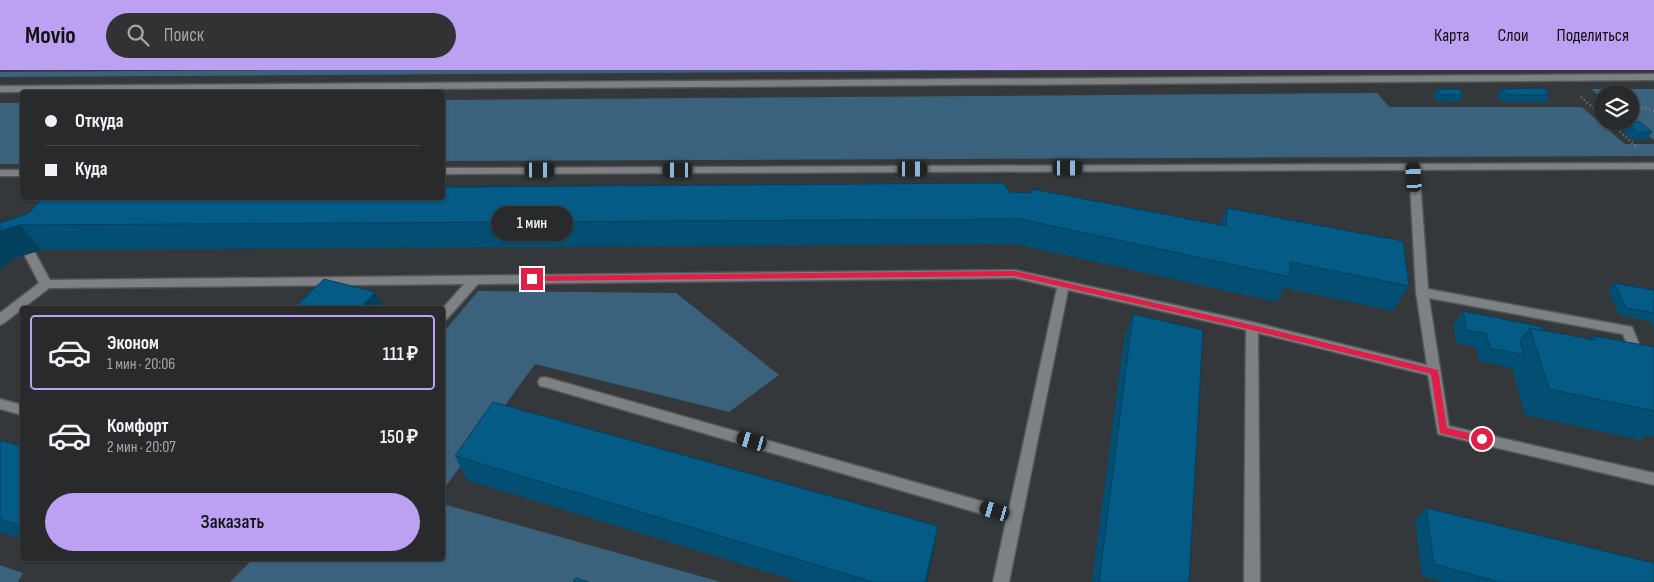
<!DOCTYPE html>
<html lang="ru">
<head>
<meta charset="utf-8">
<style>
	body { margin:0; font-family:"Sofia Sans Condensed",sans-serif; background:#303234; color:#f1f3f6; height:100vh; display:flex; flex-direction:column; font-size:19px; white-space:nowrap }
	* { box-sizing:border-box; margin:0 }
	p { font-size:16px; color:#a5a7a9 }
	.icon { flex:none; width:28px; height:28px; fill:none; stroke:currentColor; stroke-width:2; stroke-linecap:round; stroke-linejoin:round }
	.map { position:relative; flex:1; overflow:hidden }
	.details { position:absolute; left:20px; top:236px; width:425px; height:255px; display:flex; flex-direction:column; background:#282a2c; border-radius:5px; box-shadow:0 1px 4px #0004,0 0 0 1px #444648 }
	.details>* { flex:none }
	.top-card { position:absolute; left:20px; top:20px; width:425px; height:110px; border-radius:5px; box-shadow:0 1px 4px #0004,0 0 0 1px #444648; display:grid; align-content:center; height:110px; padding:0 25px; background:#282a2c }
	.fabs { position:absolute; left:1594px; top:15px; display:grid; gap:10px }
	.fabs a { display:grid; place-items:center; width:45px; height:45px; border-radius:50%; background:#282a2c; box-shadow:0 1px 4px #0004,0 0 0 1px #444648; font-size:25px }
	.end { position:absolute; width:22px; height:22px; margin:-11px; border:6px solid #e11d48; background:#fff; box-shadow:0 0 0 2px #fff }
	.from { border-radius:50% }
	.bubble { position:absolute; height:35px; border-radius:18px; background:#282a2c; box-shadow:0 1px 4px #0004,0 0 0 1px #444648; font-size:16px; font-weight:600; line-height:35px; text-align:center }
	.car { position:absolute; width:15px; height:30px; margin:-15px -8px; border-radius:6px; box-shadow:0 0 4px 1px #0007; background:linear-gradient(#222 24%,#8ab4d8 0 40%,#222 0 76%,#8ab4d8 0 86%,#222 0) }
	.top-card b { display:flex; align-items:center; gap:18px; height:48px; font-size:19px }
	.top-card b+b { border-top:1px solid #444648 }
	.top-card i { width:12px; height:12px; background:#f1f3f6 }
	ul { padding:9px 0 0; list-style:none }
	li { display:flex; align-items:center; gap:15px; height:75px; margin:0 10px 8px; padding:0 15px; border:2px solid transparent; border-radius:5px }
	li div { flex:1 }
	li b { display:block; font-size:19px }
	li em { font-style:normal; font-weight:600 }
	li.selected { border-color:#bca0f2 }
	li>.icon { width:45px; height:45px; stroke-width:1.5 }
	.primary-button { display:flex; gap:10px; margin-top:auto; padding:10px 25px }
	.primary-button a { flex:1; height:58px; border-radius:30px; background:#bca0f2; color:#111; font-size:20px; font-weight:600; line-height:58px; text-align:center }
	header { display:flex; align-items:center; gap:30px; box-sizing:border-box; height:70px; padding:0 25px; background:#bca0f2; color:#111 }
	header strong { font-size:24px }
	nav { display:flex; gap:28px; margin-inline-start:auto; font-size:18px }
	.search { width:350px; height:45px; background:#303234; display:flex; align-items:center; gap:12px; box-sizing:border-box; padding:0 18px; border-radius:28px; color:#a5a7a9; font-size:19px }
	.map>svg:first-child { display:block }
	.green { fill:#3a627c }
	.lines { fill:none; stroke-linecap:round; stroke-linejoin:round }
	.lane-casing { stroke:#535557; stroke-width:3 }
	.street-casing { stroke:#535557; stroke-width:3 }
	.secondary-casing { stroke:#535557; stroke-width:3 }
	.path { stroke:#7f8183; stroke-width:2.5; stroke-dasharray:1 3; stroke-linecap:butt }
	.lane { fill:#7e8183; fill-rule:evenodd }
	.street { fill:#7e8183; fill-rule:evenodd }
	.secondary { fill:#7e8183; fill-rule:evenodd }
	.wall { fill:#034e73 }
	.shaded-wall { fill:#02405e }
	.building { fill:#035b86; stroke:#02405e }
	.route { fill:#e11d48 }
</style>
</head>
<body>
<header>
<strong>Movio</strong>
<div class="search"><svg class="icon" aria-label="search" viewBox="0 0 24 24"><circle cx="10" cy="10" r="6"/><path d="M15 15l6 6"/></svg>Поиск</div>
<nav><a>Карта</a><a>Слои</a><a>Поделиться</a></nav>
</header>
<div class="map">
<svg width="1654" height="512" viewBox="0 0 1654 512">
	<rect width="100%" height="100%" fill="#35383a"/>
	<!-- green -->
	<path class="green" d="M307 0H1114L0 7V2Z
		M1591 19H1654V70L1630 51V24H1602V28Z
		M1377 23 1389 37H1582L1625 74H1654V86L443 91V30Z
		M0 33H22V94H0Z
		M478 221 676 223 779 305 729 342 535 294 443 420V263Z
		M443 434 721 512H583L574 510 573 512H230L253 489H442Z
		M0 495 23 503 18 512H0Z"/>
	<g class="lines">
		<!-- lane casing -->
		<g class="lane-casing">
			<path id="lane" d="M1414 92 1419 95 1428 219 1632 257 1645 288 1654 290V300L1635 295 1623 264 1429 228 1449 356 1654 403V415L1438 364 1428 305 1258 263 1260 512H1244L1246 260 1068 220 1009 512H993L1006 451 545 317 540 316 538 312 540 308 545 307 1009 439 1057 218 1015 208 478 214 446 250 442 251V239L464 214 49 218 4 253 0 255V243L39 213 24 184 30 180 34 181 50 210 1015 200 1252 252 1427 295 1416 222 1409 95Z
				M0 329 22 335V345L0 339Z"/>
		</g>
		<!-- street casing -->
		<g class="street-casing">
			<path id="street" d="M1654 93V99L442 104V98Z
				M0 100H22V106H0Z"/>
		</g>
		<!-- secondary casing -->
		<g class="secondary-casing">
			<path id="secondary" d="M1654 4V10L0 22V16Z"/>
		</g>
		<!-- path -->
		<path class="path" d="M1581 27 1602 46
			M1630 34 1654 41
			M1608 51 1637 77"/>
		<!-- lane -->
		<use href="#lane" class="lane"/>
		<!-- street -->
		<use href="#street" class="street"/>
		<!-- secondary -->
		<use href="#secondary" class="secondary"/>
	</g>
	<!-- wall -->
	<path class="wall" d="M1437 19 1464 24 1460 31 1437 32 1433 26Z
		M1501 19 1550 25 1546 32H1503L1496 26Z
		M1600 29H1602V44L1595 37Z
		M1626 52 1652 62 1647 69 1632 70 1621 59Z
		M1010 122 1220 155 1227 138 1409 216 1393 241 1284 218 1277 232 1015 174 41 180 16 188 0 153Z
		M1614 213 1654 220V260L1650 251 1619 245 1608 221Z
		M1463 241 1544 261 1590 269 1594 266 1654 277V367L1647 365 1641 370 1525 345 1512 298 1479 291 1476 277 1457 273 1453 255Z
		M1133 244 1189 512H1092L1124 269Z
		M0 370 22 377V469L0 462Z
		M455 386 938 456 934 479 927 512H800L467 410Z
		M1426 438 1654 512H1443L1422 506 1415 450Z"/>
	<!-- shaded-wall -->
	<path class="shaded-wall" d="M20 155 41 180 16 188 0 200V161Z
		M375 222 384 239H359Z
		M938 456 934 479 927 512H925Z"/>
	<!-- building -->
	<path class="building" d="M1544 18 1550 25H1507L1501 19Z
		M1437 19H1459L1464 24 1441 25Z
		M1626 52H1640L1652 62 1638 63Z
		M1003 113 1010 122 1030 123 1032 119 1226 156 1227 138 1403 171 1409 216 1290 192V207L1020 149 20 155 0 161V153L29 143 42 128H442V117Z
		M324 209 375 222 359 239H293Z
		M1614 213 1654 220V232L1653 233 1654 236V243L1626 238Z
		M1463 241 1543 257 1544 261 1530 258 1520 271 1524 285 1490 278 1486 263 1467 260Z
		M1133 244 1203 260 1189 512H1099Z
		M1530 258 1595 270 1594 266 1654 277V341L1549 319Z
		M493 332 938 456 925 512H873L455 386Z
		M0 370 22 377V456L0 449Z
		M1426 438 1654 493V512H1499L1434 494Z
		M576 508 589 512H574Z"/>
	<!-- route -->
	<path class="route" d="M1015 201 1252 255 1438 300 1447 358 1482 366 1486 369 1482 373 1440 363 1431 304 1252 260 1015 206 532 211 529 209 532 206Z"/>
</svg>
<div class="fabs">
<a><svg class="icon" aria-label="layers" viewBox="0 0 24 24"><path d="M12 4l9 5-9 5-9-5zM3 14l9 5 9-5"/></svg></a>
</div>
<i class="end from" style="left:1482px;top:369px"></i>
<i class="end" style="left:532px;top:209px"></i>
<div class="bubble" style="left:491px;top:136px;width:82px">1 мин</div>
<i class="car" style="left:1068px;top:98px;rotate:90deg"></i>
<i class="car" style="left:913px;top:99px;rotate:90deg"></i>
<i class="car" style="left:540px;top:100px;rotate:90deg"></i>
<i class="car" style="left:678px;top:100px;rotate:270deg"></i>
<i class="car" style="left:1414px;top:107px;rotate:356deg"></i>
<i class="car" style="left:752px;top:371px;rotate:286deg"></i>
<i class="car" style="left:995px;top:441px;rotate:286deg"></i>
<div class="top-card">
<b><i class="from"></i>Откуда</b>
<b><i></i>Куда</b>
</div>
<section class="details">
<ul>
<li class="selected"><svg class="icon" aria-label="car" viewBox="0 0 24 24"><path d="M5 17H2v-5l4-1 3-4h7l3 4 3 1v5h-3M9 17h6M6 11h13"/><circle cx="7" cy="17" r="2"/><circle cx="17" cy="17" r="2"/></svg><div><b>Эконом</b><p>1 мин · 20:06</p></div><em>111 ₽</em></li>
<li><svg class="icon" aria-label="car" viewBox="0 0 24 24"><path d="M5 17H2v-5l4-1 3-4h7l3 4 3 1v5h-3M9 17h6M6 11h13"/><circle cx="7" cy="17" r="2"/><circle cx="17" cy="17" r="2"/></svg><div><b>Комфорт</b><p>2 мин · 20:07</p></div><em>150 ₽</em></li>
</ul>
<div class="primary-button"><a>Заказать</a></div>
</section>
</div>
</body>
</html>
